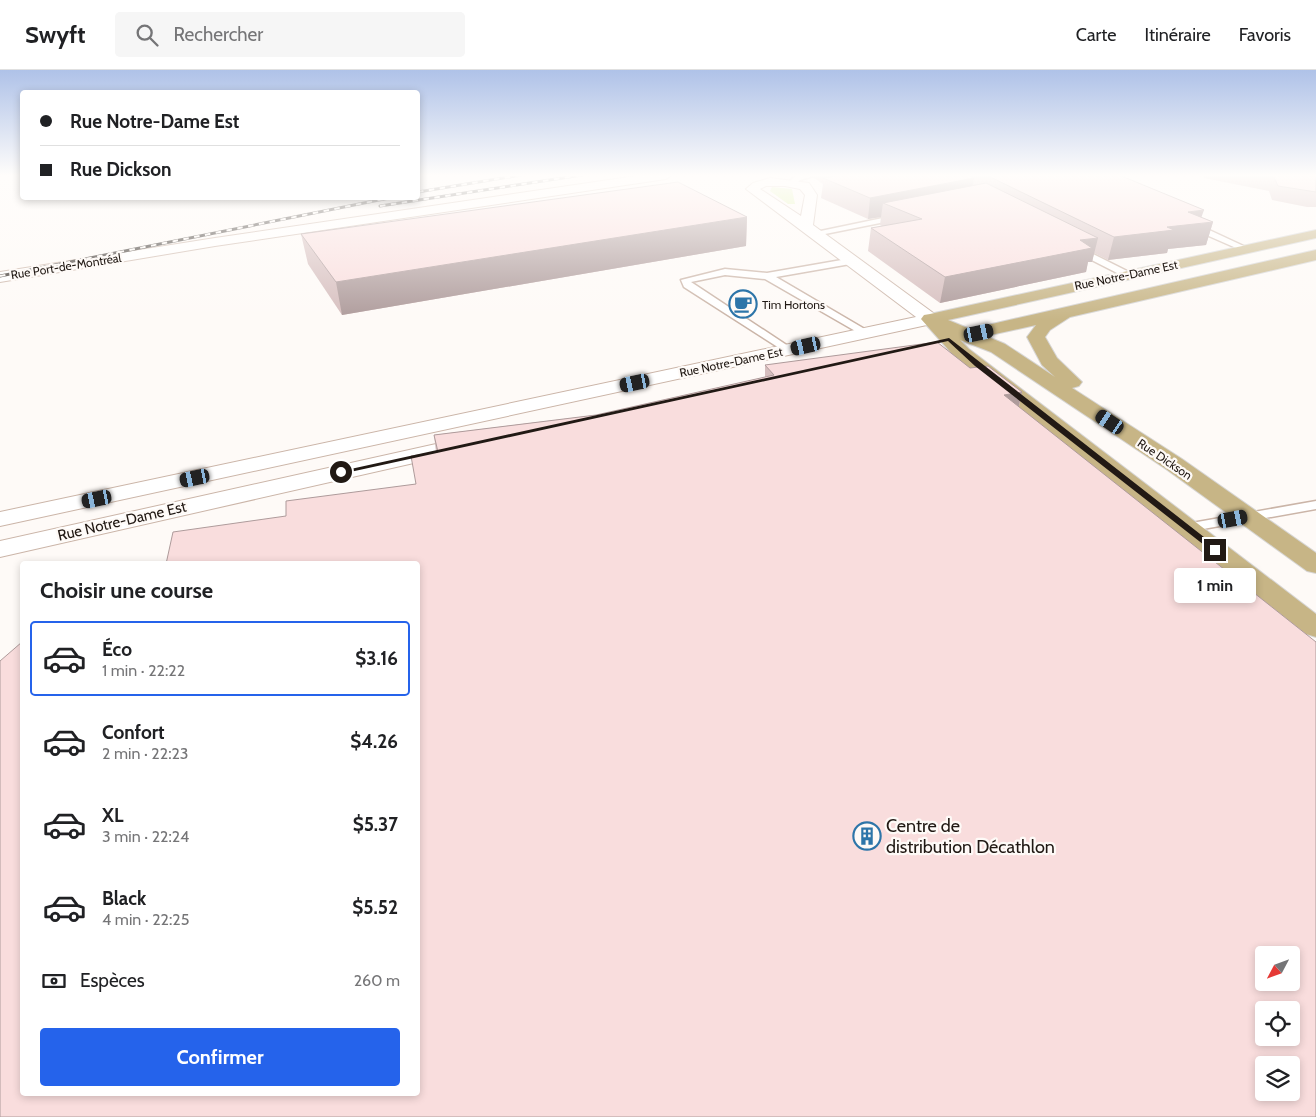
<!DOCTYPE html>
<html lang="fr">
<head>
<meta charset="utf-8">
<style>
	body { margin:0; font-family:Cabin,sans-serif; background:#f6f6f6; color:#202124; height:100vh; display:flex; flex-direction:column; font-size:19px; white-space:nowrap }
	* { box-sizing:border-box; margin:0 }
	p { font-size:16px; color:#757577 }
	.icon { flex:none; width:28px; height:28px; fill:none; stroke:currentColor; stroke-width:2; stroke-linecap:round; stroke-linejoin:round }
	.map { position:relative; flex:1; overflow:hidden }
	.drawer { position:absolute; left:20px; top:491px; width:400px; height:535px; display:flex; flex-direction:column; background:#fff; border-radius:5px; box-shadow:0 2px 8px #0003 }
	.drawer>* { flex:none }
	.top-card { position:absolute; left:20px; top:20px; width:400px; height:110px; border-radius:5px; box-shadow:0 2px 8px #0003; display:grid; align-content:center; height:110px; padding:0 20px; background:#fff }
	.needle { width:32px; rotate:229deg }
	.fabs { position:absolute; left:1255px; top:876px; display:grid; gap:10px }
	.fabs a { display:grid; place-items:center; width:45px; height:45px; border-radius:5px; background:#fff; box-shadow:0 2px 8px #0003; font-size:25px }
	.end { position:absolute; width:22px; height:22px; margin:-11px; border:6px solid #211914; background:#fff; box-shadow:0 0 0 2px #fff }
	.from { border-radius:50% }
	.bubble { position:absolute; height:35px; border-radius:5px; background:#fff; box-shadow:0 2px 8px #0003; font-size:16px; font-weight:700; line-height:35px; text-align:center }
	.car { position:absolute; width:15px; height:30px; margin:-15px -8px; border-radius:6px; box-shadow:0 0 4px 1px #0007; background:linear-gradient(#222 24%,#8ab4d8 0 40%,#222 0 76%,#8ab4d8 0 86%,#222 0) }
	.top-card b { display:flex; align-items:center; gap:18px; height:48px; font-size:19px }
	.top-card b+b { border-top:1px solid #e0e0e0 }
	.top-card i { width:12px; height:12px; background:#202124 }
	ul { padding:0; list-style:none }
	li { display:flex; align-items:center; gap:15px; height:75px; margin:0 10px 8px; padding:0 10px; border:2px solid transparent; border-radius:5px }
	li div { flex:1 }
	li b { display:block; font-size:19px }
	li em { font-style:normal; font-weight:700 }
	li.selected { border-color:#2563eb }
	li>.icon { width:45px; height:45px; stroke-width:1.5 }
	h2 { padding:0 20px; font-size:22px; line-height:60px }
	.pay { display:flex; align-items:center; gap:12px; height:55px; padding:0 20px; font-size:19px }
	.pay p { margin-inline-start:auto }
	.button { display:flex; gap:10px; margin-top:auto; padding:10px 20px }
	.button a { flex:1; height:58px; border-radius:5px; background:#2563eb; color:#fff; font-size:20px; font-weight:700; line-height:58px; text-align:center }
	header { display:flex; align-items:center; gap:30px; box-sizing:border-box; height:70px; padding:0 25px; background:#fff; border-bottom:1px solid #e0e0e0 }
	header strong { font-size:24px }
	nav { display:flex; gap:28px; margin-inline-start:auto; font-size:18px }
	.search { width:350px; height:45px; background:#f6f6f6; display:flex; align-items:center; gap:12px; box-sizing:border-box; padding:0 18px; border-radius:5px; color:#757577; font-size:19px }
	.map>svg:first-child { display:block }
	.green { fill:#daf29f }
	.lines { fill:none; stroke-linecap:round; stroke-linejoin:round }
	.lane-casing { stroke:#cbb5a8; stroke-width:3 }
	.street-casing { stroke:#cbb5a8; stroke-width:2 }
	.secondary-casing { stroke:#cbb5a8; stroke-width:2 }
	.primary-casing { stroke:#d7d6d5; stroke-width:2 }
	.lane { fill:#fff; fill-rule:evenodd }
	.street { fill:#fff; fill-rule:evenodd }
	.secondary { fill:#fff; fill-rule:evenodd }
	.primary { fill:#c7b586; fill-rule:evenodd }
	.rail-casing { stroke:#39322d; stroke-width:3 }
	.rail { stroke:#fefaf7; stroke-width:2; stroke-dasharray:5.5; stroke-linecap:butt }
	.wall { fill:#d6bebe }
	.shaded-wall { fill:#ae9b9b }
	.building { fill:#f9dddd; stroke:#ae9b9b; fill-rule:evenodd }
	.route { fill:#211914 }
	.labels { text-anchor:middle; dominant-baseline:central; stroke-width:4.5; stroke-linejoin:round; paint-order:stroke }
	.far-street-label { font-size:12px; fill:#211914; stroke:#fefaf7 }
	.far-poi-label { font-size:12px; fill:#211914; stroke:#fefaf7; text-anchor:start }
	.street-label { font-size:15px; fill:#211914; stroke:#fefaf7 }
	.near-poi-label { font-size:18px; fill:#211914; stroke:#fefaf7; text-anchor:start }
</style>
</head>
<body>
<header>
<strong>Swyft</strong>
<div class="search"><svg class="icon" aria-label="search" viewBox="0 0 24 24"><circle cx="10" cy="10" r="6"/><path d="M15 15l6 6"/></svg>Rechercher</div>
<nav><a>Carte</a><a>Itinéraire</a><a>Favoris</a></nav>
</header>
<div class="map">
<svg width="1316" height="1047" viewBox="0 0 1316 1047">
	<rect width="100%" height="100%" fill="#fefaf7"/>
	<!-- green -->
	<path class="green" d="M772 117 792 119 795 134H788L770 121Z"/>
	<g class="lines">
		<!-- lane casing -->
		<g class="lane-casing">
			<path id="lane" d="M804 105H817L800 110 795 115 788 113 795 106Z
				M902 144 906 146 905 148 815 166 811 163Z
				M1186 152H1192L1250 179 1243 181 1186 156Z
				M1075 175 1131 203 1133 205 1125 207 1072 180V176Z
				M853 188 856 189V193L776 207 868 261 869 263 864 266 765 209 725 205 691 212 791 278 792 280 787 283 684 217 681 210 725 199 767 203Z
				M1316 431V439L1186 462 1179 458 1186 454Z"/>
		</g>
		<!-- street casing -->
		<g class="street-casing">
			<path id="street" d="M643 105H672L666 109 215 176 0 212V202L215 168Z
				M770 108 809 113 817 125 813 155 936 245 939 249 936 253H924L746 119 753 113ZM766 116H785L800 119 805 125 801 146 760 119Z"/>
		</g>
		<!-- secondary casing -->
		<g class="secondary-casing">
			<path id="secondary" d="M930 244 936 245 939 249 936 253 0 456V442Z
				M472 366 480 368 483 373 480 378 0 487V471Z"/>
		</g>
		<!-- primary casing -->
		<g class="primary-casing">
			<path id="primary" d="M1316 160V168L948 250 970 259 1316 180V190L1070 247 1050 260 1045 267 1057 288 1082 312 1079 316 1072 318 1182 389 1316 483V503L1307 501 1166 399 991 282 960 270 969 279 1316 544V567L1306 564 955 287 921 249 924 245 930 244ZM1036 255 1027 267 1042 295 1055 307 1005 274 986 266Z"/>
		</g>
		<!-- lane -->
		<use href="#lane" class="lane"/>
		<!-- street -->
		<use href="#street" class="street"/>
		<!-- secondary -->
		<use href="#secondary" class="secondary"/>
		<!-- primary -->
		<use href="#primary" class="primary"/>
		<!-- rail casing -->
		<g class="rail-casing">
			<path id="rail" d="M418 122 521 105
				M380 136 582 105
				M0 206 389 128"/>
		</g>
		<!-- rail -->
		<use href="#rail" class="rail"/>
	</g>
	<!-- wall -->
	<path class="wall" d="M814 105H1119L1201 147 1213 152 1206 175 1168 179 1167 183 1108 190 1094 183 1092 192H1088L1086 202 940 233 868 181 871 158 882 156 880 155 881 147 868 149 821 128 823 114 814 108Z
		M1205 105H1316V137H1307L1272 130 1269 121 1204 108Z
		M747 147 746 176 342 245 308 194 301 164Z
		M765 295 970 298 1022 322 1019 337 286 446 416 414 436 382 434 365 596 345 765 307Z"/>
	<!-- shaded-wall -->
	<path class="shaded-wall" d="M974 108 971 128 883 133 881 147 868 149 870 128Z
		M1204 140 1199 154 1213 152 1206 175 1168 179 1167 183 1108 190 1114 167 1167 157 1188 142Z
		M747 147 746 176 342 245 336 212Z
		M1098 168 1092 192H1088L1086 202 940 233 945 207 1080 170Z
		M1022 322 1015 352 1004 325Z"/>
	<!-- building -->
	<path class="building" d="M840 105H969L974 108 870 128 823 108Z
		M986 105H1119L1204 140 1188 142 1213 152 1167 157 1174 160 1114 167Z
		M1263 105H1316V122L1278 116 1274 107Z
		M678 112 747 147 336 212 301 164Z
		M986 113 1098 168 1080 170 1092 178 945 207 871 158 922 149 883 133Z
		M937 272 970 298 988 296 1022 322 1004 325 1316 572V1047H0V591L22 572V1024H418V494H166L173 462 286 446V431L416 414 411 386 438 382 434 365 596 345 774 305 765 295ZM1264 885H1291V912H1264ZM1264 940H1291V968H1264ZM1264 995H1291V1022H1264Z"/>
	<!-- sky -->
	<linearGradient id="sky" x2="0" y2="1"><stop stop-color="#afc2e8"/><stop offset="0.42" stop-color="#fffdfb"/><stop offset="1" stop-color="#fffdfb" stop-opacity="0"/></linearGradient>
	<rect width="1316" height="251" fill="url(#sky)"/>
	<!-- route -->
	<path class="route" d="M949 268 1218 478V482H1213L975 296 948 271 341 404 337 402Z"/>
	<!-- icons -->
	<defs>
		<g id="cafe-ring" transform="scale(1.4375)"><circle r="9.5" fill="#fefaf7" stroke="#2d75a9" stroke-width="1.5"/><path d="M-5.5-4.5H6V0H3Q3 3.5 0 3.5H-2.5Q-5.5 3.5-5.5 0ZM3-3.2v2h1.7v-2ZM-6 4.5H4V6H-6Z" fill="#2d75a9"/></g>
		<g id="building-ring" transform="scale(1.4375)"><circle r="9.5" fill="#fefaf7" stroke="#2d75a9" stroke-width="1.5"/><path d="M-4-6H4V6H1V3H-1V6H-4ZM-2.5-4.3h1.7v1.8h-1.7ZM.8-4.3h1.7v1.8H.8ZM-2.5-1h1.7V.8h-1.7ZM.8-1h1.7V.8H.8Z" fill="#2d75a9"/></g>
	</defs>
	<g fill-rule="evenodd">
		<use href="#cafe-ring" x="743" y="234"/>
		<use href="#building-ring" x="867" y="766"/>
	</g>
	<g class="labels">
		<!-- far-street labels -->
		<g class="far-street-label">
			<text transform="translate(66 196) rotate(-9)">Rue Port-de-Montréal</text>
			<text transform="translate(1126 205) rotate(-12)">Rue Notre-Dame Est</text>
			<text transform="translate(731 292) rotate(-12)">Rue Notre-Dame Est</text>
			<text transform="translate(1165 389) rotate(34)">Rue Dickson</text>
		</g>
		<!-- far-poi labels -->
		<g class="far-poi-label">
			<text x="762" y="234">Tim Hortons</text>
		</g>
		<!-- street labels -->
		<g class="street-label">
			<text transform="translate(122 451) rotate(-13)">Rue Notre-Dame Est</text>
		</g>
		<!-- near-poi labels -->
		<g class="near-poi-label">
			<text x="886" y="756">Centre de<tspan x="886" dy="21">distribution Décathlon</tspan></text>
		</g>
	</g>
</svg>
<div class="fabs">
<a><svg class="needle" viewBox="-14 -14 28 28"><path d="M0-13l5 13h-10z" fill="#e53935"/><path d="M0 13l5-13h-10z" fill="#757577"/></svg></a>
<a><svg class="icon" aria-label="locate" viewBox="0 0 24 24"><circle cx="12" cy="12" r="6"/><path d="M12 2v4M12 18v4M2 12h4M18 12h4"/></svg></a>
<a><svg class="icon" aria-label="layers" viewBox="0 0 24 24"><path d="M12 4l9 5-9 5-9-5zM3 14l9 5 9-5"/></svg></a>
</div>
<i class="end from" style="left:341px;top:402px"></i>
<i class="end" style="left:1215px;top:480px"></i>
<div class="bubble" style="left:1174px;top:498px;width:82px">1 min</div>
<i class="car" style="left:979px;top:263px;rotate:78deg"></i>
<i class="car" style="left:806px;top:276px;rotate:257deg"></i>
<i class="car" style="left:635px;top:313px;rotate:258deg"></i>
<i class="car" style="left:1110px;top:352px;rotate:304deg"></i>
<i class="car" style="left:195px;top:408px;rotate:258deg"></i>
<i class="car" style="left:97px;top:429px;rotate:258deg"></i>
<i class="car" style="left:1233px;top:449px;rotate:79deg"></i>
<div class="top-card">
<b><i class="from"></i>Rue Notre-Dame Est</b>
<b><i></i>Rue Dickson</b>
</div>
<section class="drawer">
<h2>Choisir une course</h2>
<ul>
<li class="selected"><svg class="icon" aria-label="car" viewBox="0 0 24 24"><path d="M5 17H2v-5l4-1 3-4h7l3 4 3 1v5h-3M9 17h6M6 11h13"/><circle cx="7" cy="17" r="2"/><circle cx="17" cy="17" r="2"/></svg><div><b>Éco</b><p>1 min · 22:22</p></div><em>$3.16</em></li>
<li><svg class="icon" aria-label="car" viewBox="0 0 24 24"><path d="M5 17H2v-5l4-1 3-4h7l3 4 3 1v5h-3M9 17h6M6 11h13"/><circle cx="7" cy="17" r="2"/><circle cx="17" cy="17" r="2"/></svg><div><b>Confort</b><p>2 min · 22:23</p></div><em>$4.26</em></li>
<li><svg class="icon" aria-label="car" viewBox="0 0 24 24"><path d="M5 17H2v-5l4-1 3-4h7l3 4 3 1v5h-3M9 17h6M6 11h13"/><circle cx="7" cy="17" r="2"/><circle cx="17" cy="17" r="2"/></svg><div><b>XL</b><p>3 min · 22:24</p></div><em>$5.37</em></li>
<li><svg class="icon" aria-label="car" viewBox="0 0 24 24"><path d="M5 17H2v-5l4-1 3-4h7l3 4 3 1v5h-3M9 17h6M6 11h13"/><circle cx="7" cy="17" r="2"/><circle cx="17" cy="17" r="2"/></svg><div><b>Black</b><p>4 min · 22:25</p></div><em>$5.52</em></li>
</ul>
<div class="pay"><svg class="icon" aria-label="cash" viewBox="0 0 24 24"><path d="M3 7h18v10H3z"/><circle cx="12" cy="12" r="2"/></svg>Espèces<p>260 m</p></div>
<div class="button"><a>Confirmer</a></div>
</section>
</div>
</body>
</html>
